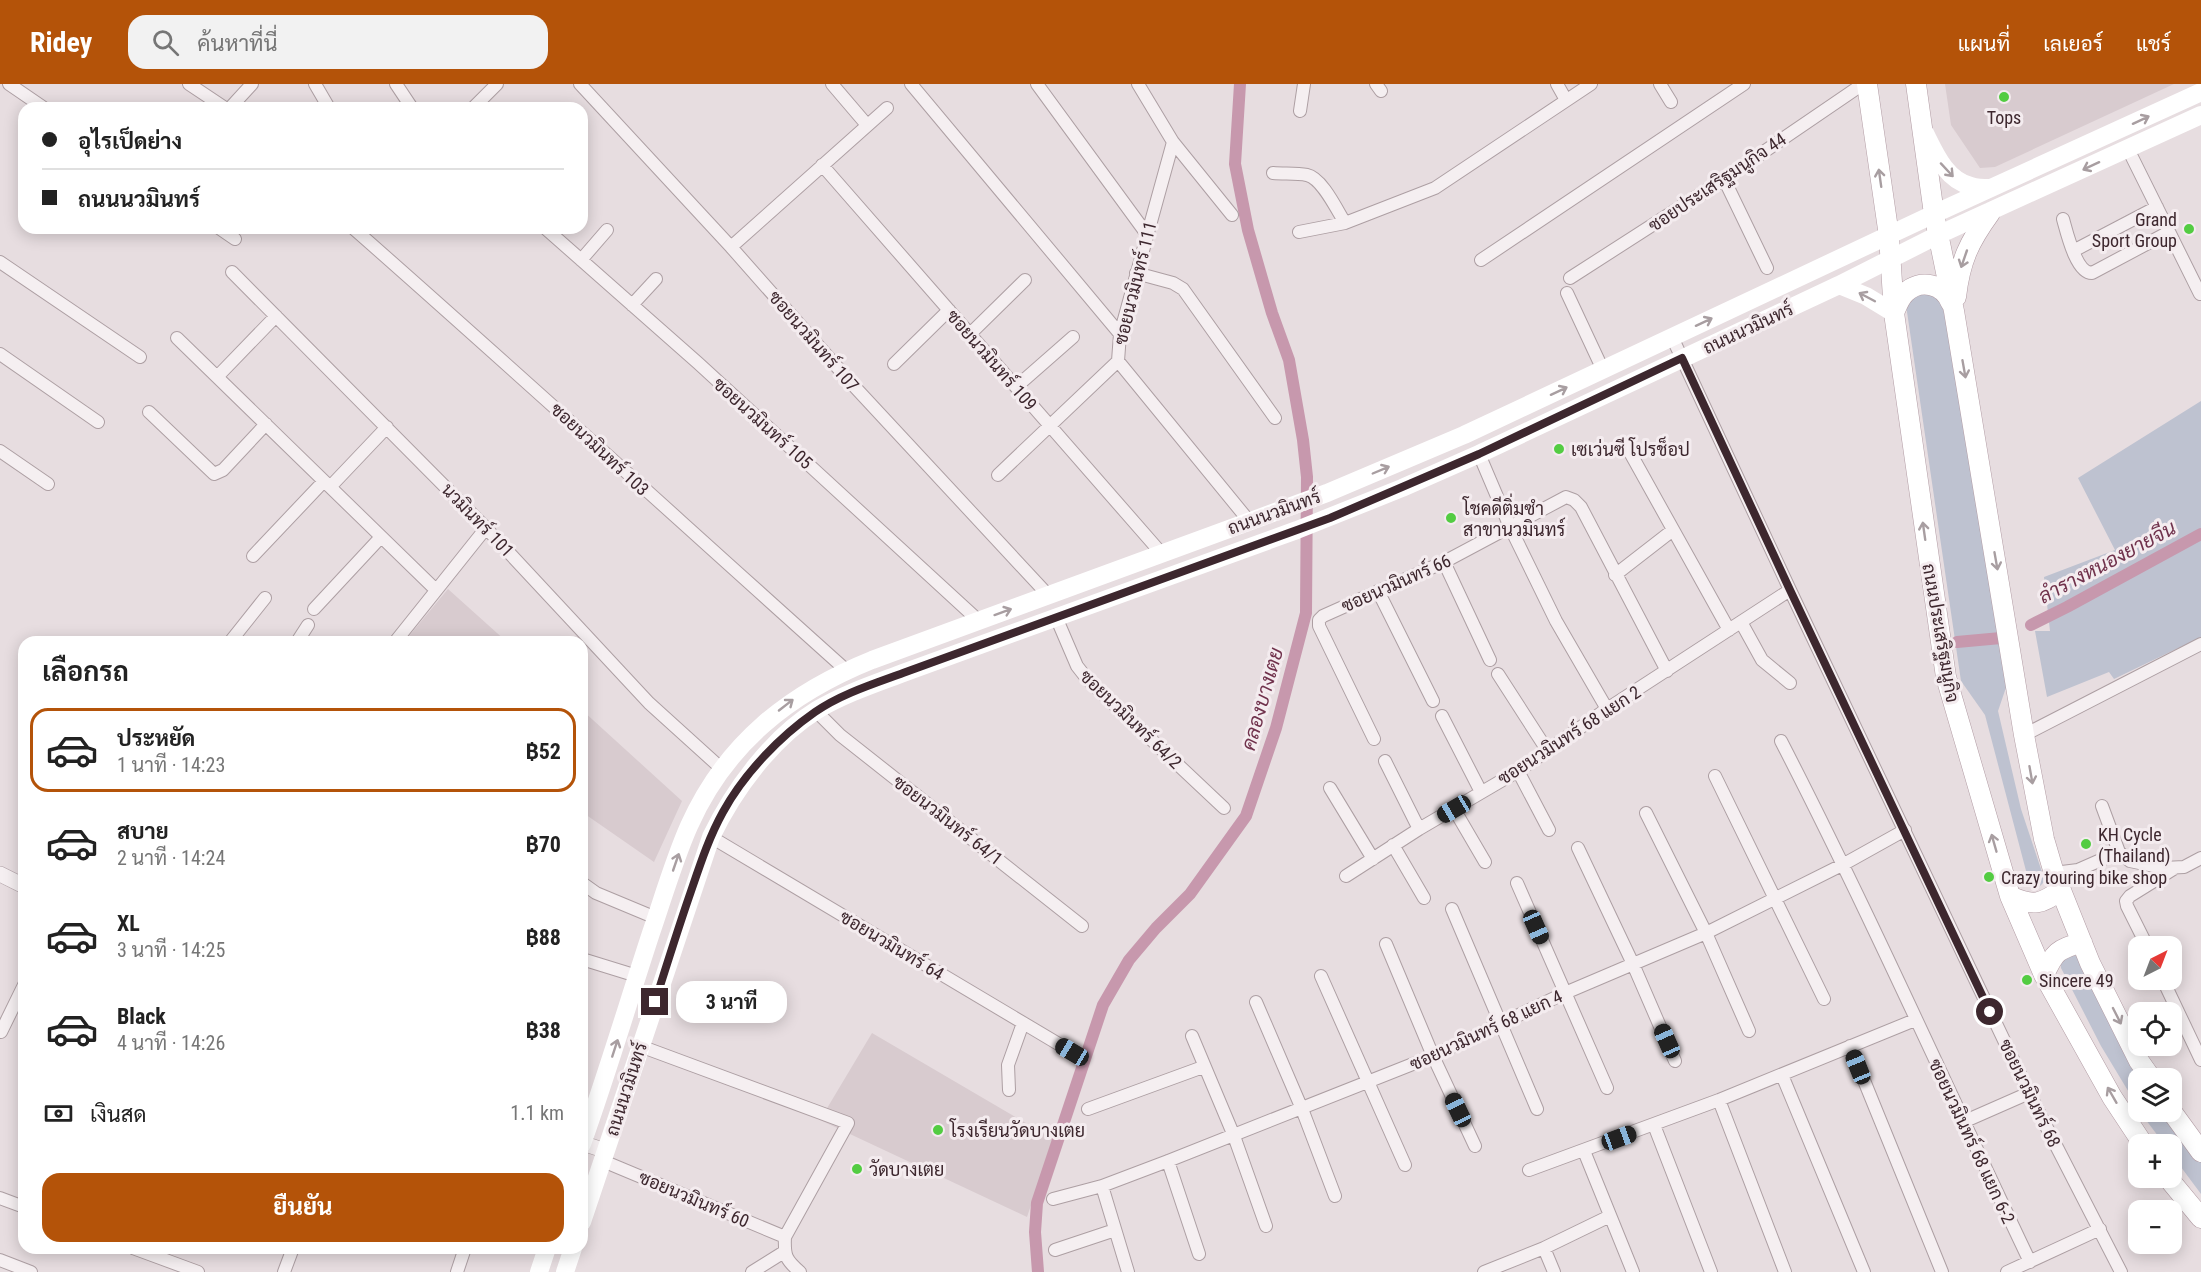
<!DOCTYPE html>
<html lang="th">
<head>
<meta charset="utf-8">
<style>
	body { margin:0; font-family:"Roboto Condensed",Sarabun,sans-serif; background:#f2f2f2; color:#222; height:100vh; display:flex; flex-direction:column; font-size:22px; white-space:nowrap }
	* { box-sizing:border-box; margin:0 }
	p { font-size:20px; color:#767676 }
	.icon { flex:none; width:33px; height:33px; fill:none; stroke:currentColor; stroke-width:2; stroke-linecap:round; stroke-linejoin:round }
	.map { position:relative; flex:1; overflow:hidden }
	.drawer { position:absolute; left:18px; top:552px; width:570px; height:618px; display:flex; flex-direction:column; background:#fff; border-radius:18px; box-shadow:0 3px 15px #0003 }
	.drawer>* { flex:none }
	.top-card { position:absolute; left:18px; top:18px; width:570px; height:132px; border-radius:18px; box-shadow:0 3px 15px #0003; display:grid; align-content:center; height:132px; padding:0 24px; background:#fff }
	.needle { width:39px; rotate:42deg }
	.buttons { position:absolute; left:2128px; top:852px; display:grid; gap:12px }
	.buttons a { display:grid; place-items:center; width:54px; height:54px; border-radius:12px; background:#fff; box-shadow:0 3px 15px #0003; font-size:30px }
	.end { position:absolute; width:27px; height:27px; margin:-14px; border:8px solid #3d272e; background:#fff; box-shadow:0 0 0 3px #fff }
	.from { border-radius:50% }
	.bubble { position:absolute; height:42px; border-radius:18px; background:#fff; box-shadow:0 3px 15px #0003; font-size:20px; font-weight:700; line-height:42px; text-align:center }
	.car { position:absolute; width:18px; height:36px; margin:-18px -9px; border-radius:8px; box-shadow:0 0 4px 2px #0007; background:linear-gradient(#222 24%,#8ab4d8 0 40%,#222 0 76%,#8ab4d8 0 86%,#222 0) }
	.top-card b { display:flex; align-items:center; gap:21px; height:57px; font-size:22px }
	.top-card b+b { border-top:2px solid #e0e0e0 }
	.top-card i { width:15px; height:15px; background:#222 }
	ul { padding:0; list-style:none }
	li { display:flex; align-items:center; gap:18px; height:84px; margin:0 12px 9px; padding:0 12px; border:3px solid transparent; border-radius:18px }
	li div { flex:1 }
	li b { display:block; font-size:22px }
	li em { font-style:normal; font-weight:700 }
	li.on { border-color:#b45309 }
	li>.icon { width:54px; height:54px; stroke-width:1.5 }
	h2 { padding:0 24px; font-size:27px; line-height:72px }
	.pay { display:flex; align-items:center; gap:15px; height:66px; padding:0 24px; font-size:22px }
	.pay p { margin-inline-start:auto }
	.cta { display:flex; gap:12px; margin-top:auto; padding:12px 24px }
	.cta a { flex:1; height:69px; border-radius:18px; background:#b45309; color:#fff; font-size:24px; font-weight:700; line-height:69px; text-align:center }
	header { display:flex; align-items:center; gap:36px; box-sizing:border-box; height:84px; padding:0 30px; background:#b45309; color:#fff }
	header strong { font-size:28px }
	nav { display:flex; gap:33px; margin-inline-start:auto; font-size:21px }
	.search { width:420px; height:54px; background:#f2f2f2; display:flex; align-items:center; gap:15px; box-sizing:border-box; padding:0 21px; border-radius:18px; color:#767676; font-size:22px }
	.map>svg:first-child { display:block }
	.built { fill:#d8cbcf }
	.green { fill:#bec2d0 }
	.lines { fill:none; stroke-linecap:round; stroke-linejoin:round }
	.canal { stroke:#c798ad; stroke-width:12 }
	.minor-casing { stroke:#ad9fa3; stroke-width:14 }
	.tertiary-casing { stroke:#ad9fa3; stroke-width:16 }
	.primary-casing { stroke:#b29ca4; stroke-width:21 }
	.minor { stroke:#f5eff1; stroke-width:12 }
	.tertiary { stroke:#f5eff1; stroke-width:15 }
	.secondary { stroke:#fff; stroke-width:18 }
	.primary { stroke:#fff; stroke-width:20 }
	.oneway { stroke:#a89ea1 }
	.route { stroke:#3d272e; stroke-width:8 }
	.poi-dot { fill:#53cc42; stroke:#f4ecef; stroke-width:2 }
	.labels { text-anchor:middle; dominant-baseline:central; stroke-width:6; stroke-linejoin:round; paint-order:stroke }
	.poi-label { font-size:18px; fill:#3d272e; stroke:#f4ecef; text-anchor:start }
	.street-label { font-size:18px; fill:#3d272e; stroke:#f4ecef }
	.water-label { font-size:20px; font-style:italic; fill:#70324c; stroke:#f4ecef }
</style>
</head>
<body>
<header>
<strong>Ridey</strong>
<div class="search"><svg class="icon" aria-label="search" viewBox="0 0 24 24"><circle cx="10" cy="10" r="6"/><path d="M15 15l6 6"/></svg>ค้นหาที่นี่</div>
<nav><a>แผนที่</a><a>เลเยอร์</a><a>แชร์</a></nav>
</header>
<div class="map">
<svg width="2201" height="1188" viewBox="0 0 2201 1188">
	<rect width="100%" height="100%" fill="#e7dde0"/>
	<!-- built -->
	<path class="built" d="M1945 0H2174L1995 83 1980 84 1951 41Z
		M448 505 507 558H404Z
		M582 626 682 717 654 778 582 728Z
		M872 949 1053 1055 1027 1133 820 1036Z"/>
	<!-- green -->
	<path class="green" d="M1923 207 1945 215 2011 589 1998 627 2021 725 2045 797 2039 803 2034 805 2030 802 1985 631 1961 597 1906 221 1912 211Z
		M2201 317V553L2114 595 2109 588 2047 613 2035 547H2050L2044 493 2115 466 2078 394Z
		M2074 871 2078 873 2144 994H2139V1025L2101 962 2061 884C2060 874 2065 873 2074 871Z
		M2140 1028H2165L2201 1077V1110L2172 1071V1060H2164Z"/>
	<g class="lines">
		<!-- canal -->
		<path class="canal" d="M2031 541 2067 523 2201 450
			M1957 558 2001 554
			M1038 1188 1035 1148 1037 1119 1103 921 1129 876 1156 844 1190 810 1246 732 1276 644 1306 529 1307 393 1303 356 1289 276 1272 229 1248 146 1235 80 1240 0"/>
		<!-- minor casing -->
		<g class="minor-casing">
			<path id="minor" d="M9 0 44 24
				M189 0 225 24
				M315 0 329 24
				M396 0 412 24
				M580 0 731 163 853 301 1049 512
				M832 0 867 41
				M911 0 1120 250
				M1037 0 1146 149
				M1138 0 1173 58 1232 131
				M1376 0 1381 7
				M1557 0 1566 16
				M1660 0 1671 18
				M230 24 252 0
				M473 24 497 0
				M1300 27 1304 0
				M1173 58 1120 250 1118 277 1249 437
				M2128 65 2200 210
				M822 81 1162 470
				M1273 89C1284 90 1296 89 1307 91 1322 94 1337 126 1345 139
				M1724 95 1767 184
				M2063 135C2067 149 2076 189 2092 189L2169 148
				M219 144 235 155
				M353 144C519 290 682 439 846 586
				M545 144 698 279 979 537
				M1299 148 1345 139 1435 104 1591 0
				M731 163 887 24
				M2073 167 2157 123
				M581 176 607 146
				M1481 176 1744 0
				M0 178 140 273
				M232 188 486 444 649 619 723 686
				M1136 189 1173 199 1183 205 1275 334
				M1570 194 1724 95 1863 0
				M1567 209 1603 286
				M632 221 656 195
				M970 250 1025 196
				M1672 253 1790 506 2029 1009 2121 1188
				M177 254 436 506
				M0 270 98 338
				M894 280 949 226
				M217 293 276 232
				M1016 303 1073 253
				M149 328 214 390 223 386 266 340
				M1627 363 1729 546
				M0 367 48 400
				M1479 370 1510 443 1556 537 1607 625
				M998 391 1118 277
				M330 403 387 343
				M253 472 324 397
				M1444 478 1490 576
				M1615 491 1673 446
				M1378 507 1433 617
				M314 525 381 453
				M1056 533 1077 582 1088 596 1224 724
				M1741 538 1762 576 1790 599
				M230 558 265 514
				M297 558 308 541
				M395 558 486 444
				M1498 590 1547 666
				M816 627 840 651 1082 842
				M1442 632 1481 708
				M2024 651 2201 560
				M1374 655 1319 542V536L1323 532 1444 478 1566 413 1574 416 1581 423 1667 587
				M1781 657C1869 828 1947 1004 2030 1178
				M1385 677 1419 745
				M1518 687 1549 746
				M1715 692 1824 915
				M1330 704 1373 775
				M2102 722 2119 768 2130 777 2164 784 2184 783 2201 774
				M1454 725 1485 778
				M1646 729 1706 849 1749 947
				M711 753 1072 968
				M1393 761 1424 814
				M1578 764 1633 880 1675 977
				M2054 789 2078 786 2119 768
				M1346 792 1419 745 1518 687 1607 625 1790 506
				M582 799 596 809 656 834
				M1517 799 1607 1004
				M1452 825 1537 1025
				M1386 860 1433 972 1475 1062
				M2147 862 2127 822 2126 817 2130 812 2175 784
				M582 875 637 892
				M1321 892 1405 1081
				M2163 896 2201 976
				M1256 918 1302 1025 1335 1112
				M1 948 24 901
				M1192 952 1234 1052 1266 1142
				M640 962 848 1039 785 1153C784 1172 786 1176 800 1188
				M1850 962 1942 1188
				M1782 991 1864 1188
				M1009 1006 1008 981 1023 939
				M1719 1016 1785 1188
				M1088 1025 1203 983
				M1963 1038 2029 1009
				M1654 1041 1711 1188
				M1584 1067 1633 1188
				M603 1077 785 1153
				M1168 1077 1199 1170
				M1529 1086 1719 1016 1915 936
				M1102 1102 1128 1188
				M0 1114 24 1123
				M1053 1115 1102 1102 1168 1077 1433 972 1565 909 1706 849 1844 780 1905 746
				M133 1164 198 1188
				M1544 1164 1554 1188
				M1055 1166 1115 1146
				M0 1176 31 1188
				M284 1188 293 1164
				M457 1188 465 1164
				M752 1188 784 1168
				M1484 1188 1544 1164 1610 1132
				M2007 1188 2100 1145"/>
		</g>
		<!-- tertiary casing -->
		<g class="tertiary-casing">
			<path id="tertiary" d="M0 790 24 802
				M582 1059 606 1067"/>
		</g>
		<!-- primary casing -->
		<g class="primary-casing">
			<path id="primary" d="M1867 0 1889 152 1894 229 1946 593 2010 812 2044 891 2112 1013 2143 1060
				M1916 0 1934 130 1954 227 2024 651 2044 755 2054 789 2090 879 2139 977 2151 994
				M1956 213C1960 177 1969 158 1990 129
				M1894 229C1897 222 1899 215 1905 209 1920 194 1944 200 1951 219
				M2010 812C2034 823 2041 820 2061 806
				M2044 891C2055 867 2057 866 2082 858
				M2172 1028 2201 1068
				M2168 1094 2201 1134"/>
		</g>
		<!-- minor -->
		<use href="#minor" class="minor"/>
		<!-- tertiary -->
		<use href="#tertiary" class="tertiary"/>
		<!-- secondary -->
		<path class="secondary" d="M1925 49C1935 69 1946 96 1971 102 1977 104 1984 104 1990 104
			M1839 201 1866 212 1894 229
			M582 1060C607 990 628 919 651 849 663 814 674 776 689 742 726 659 790 609 872 576L1327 409 1464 351 1934 130 2201 8
			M582 1138 711 753C734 705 772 654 817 626 844 610 874 600 903 589L1297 446 1402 404 1479 370 1839 201 1938 151 2201 31
			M539 1188 547 1164
			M565 1188 573 1164"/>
		<!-- primary -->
		<use href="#primary" class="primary"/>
	</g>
	<!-- one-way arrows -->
	<defs><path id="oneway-shaft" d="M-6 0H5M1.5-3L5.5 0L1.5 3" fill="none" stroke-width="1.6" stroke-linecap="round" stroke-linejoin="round" transform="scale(1.5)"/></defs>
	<g class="oneway">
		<use href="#oneway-shaft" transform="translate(2141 36) rotate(-25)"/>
		<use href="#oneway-shaft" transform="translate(2091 82) rotate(155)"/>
		<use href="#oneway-shaft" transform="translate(1947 86) rotate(47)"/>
		<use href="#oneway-shaft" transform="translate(1880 94) rotate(-98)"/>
		<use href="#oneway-shaft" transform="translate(1964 175) rotate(109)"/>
		<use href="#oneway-shaft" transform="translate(1867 213) rotate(-152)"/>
		<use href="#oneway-shaft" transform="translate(1704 238) rotate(-25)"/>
		<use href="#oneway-shaft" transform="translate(1964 285) rotate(80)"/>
		<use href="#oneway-shaft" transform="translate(1559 307) rotate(-25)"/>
		<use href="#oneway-shaft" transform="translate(1381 386) rotate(-23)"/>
		<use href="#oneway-shaft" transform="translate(1924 447) rotate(-98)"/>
		<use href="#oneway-shaft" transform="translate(1996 477) rotate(80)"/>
		<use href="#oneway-shaft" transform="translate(1003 528) rotate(-20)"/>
		<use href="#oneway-shaft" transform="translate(786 621) rotate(-38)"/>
		<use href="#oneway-shaft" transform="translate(2031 691) rotate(80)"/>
		<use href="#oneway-shaft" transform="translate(1994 759) rotate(-106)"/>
		<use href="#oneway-shaft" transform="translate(676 778) rotate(-71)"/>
		<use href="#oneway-shaft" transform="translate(2117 932) rotate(63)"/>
		<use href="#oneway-shaft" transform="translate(615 964) rotate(-72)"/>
		<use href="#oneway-shaft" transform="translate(2112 1011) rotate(-120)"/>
	</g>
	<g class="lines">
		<!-- route -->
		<path class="route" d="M655 918C666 883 677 848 689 813 699 784 708 755 723 728 744 690 779 653 815 628 841 610 873 600 903 589L1330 434 1479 370 1682 274 1790 506 1990 928"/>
	</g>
	<!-- markers -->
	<g class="poi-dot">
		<circle cx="2004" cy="13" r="6"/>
		<circle cx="2189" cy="145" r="6"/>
		<circle cx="1559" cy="365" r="6"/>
		<circle cx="1451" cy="434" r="6"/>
		<circle cx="2086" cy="760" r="6"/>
		<circle cx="1989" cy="793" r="6"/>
		<circle cx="2027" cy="896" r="6"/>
		<circle cx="938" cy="1046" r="6"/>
		<circle cx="857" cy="1085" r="6"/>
	</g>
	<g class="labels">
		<!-- poi labels -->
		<g class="poi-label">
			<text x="2004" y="33" text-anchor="middle">Tops</text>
			<text x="2177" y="135" text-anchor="end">Grand<tspan x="2177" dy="21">Sport Group</tspan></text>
			<text x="1571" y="365">เซเว่นซี โปรช็อป</text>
			<text x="1463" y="424">โชคดีติ่มซำ<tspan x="1463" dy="21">สาขานวมินทร์</tspan></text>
			<text x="2098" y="750">KH Cycle<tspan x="2098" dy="21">(Thailand)</tspan></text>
			<text x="2001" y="793">Crazy touring bike shop</text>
			<text x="2039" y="896">Sincere 49</text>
			<text x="950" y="1046">โรงเรียนวัดบางเตย</text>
			<text x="869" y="1085">วัดบางเตย</text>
		</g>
		<!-- street labels -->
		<g class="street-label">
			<text transform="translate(1717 98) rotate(-34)">ซอยประเสริฐมนูกิจ 44</text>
			<text transform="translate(1135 199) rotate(-76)">ซอยนวมินทร์ 111</text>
			<text transform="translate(1748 244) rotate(-25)">ถนนนวมินทร์</text>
			<text transform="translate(814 257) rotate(49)">ซอยนวมินทร์ 107</text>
			<text transform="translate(992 276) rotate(49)">ซอยนวมินทร์ 109</text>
			<text transform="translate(763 339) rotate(42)">ซอยนวมินทร์ 105</text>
			<text transform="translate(600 365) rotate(43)">ซอยนวมินทร์ 103</text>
			<text transform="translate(1274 428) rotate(-20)">ถนนนวมินทร์</text>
			<text transform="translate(478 436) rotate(46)">นวมินทร์ 101</text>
			<text transform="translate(1396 499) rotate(-24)">ซอยนวมินทร์ 66</text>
			<text transform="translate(1941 549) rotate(80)">ถนนประเสริฐมนูกิจ</text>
			<text transform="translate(1131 635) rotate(44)">ซอยนวมินทร์ 64/2</text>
			<text transform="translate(1569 651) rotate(-33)">ซอยนวมินทร์ 68 แยก 2</text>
			<text transform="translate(948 736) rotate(38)">ซอยนวมินทร์ 64/1</text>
			<text transform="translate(892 861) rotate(31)">ซอยนวมินทร์ 64</text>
			<text transform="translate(1486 946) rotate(-25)">ซอยนวมินทร์ 68 แยก 4</text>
			<text transform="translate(626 1005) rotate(-72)">ถนนนวมินทร์</text>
			<text transform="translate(2030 1009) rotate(64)">ซอยนวมินทร์ 68</text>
			<text transform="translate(1972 1057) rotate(65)">ซอยนวมินทร์ 68 แยก 6-2</text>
			<text transform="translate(694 1115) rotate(23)">ซอยนวมินทร์ 60</text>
		</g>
		<!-- water labels -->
		<g class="water-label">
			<text transform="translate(2107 478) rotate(-28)">ลำรางหนองยายจีน</text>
			<text transform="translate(1262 615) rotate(-74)">คลองบางเตย</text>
		</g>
	</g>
</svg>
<div class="buttons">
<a><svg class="needle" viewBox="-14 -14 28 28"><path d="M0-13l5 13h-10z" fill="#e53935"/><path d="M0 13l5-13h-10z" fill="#767676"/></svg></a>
<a><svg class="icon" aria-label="locate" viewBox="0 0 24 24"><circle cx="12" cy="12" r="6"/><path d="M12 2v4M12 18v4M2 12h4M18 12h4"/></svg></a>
<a><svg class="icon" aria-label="layers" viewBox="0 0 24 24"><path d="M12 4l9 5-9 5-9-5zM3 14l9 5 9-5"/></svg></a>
<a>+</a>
<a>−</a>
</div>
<i class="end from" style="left:1990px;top:928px"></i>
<i class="end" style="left:655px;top:918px"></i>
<div class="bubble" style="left:676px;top:897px;width:111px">3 นาที</div>
<i class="car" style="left:1454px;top:725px;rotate:240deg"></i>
<i class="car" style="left:1536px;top:843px;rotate:156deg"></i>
<i class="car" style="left:1667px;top:957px;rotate:336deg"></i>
<i class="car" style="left:1072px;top:968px;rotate:301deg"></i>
<i class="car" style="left:1858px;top:983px;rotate:338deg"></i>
<i class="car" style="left:1458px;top:1026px;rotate:335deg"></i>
<i class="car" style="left:1619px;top:1054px;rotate:70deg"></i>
<div class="top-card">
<b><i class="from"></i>อุไรเป็ดย่าง</b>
<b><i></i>ถนนนวมินทร์</b>
</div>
<section class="drawer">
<h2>เลือกรถ</h2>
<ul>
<li class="on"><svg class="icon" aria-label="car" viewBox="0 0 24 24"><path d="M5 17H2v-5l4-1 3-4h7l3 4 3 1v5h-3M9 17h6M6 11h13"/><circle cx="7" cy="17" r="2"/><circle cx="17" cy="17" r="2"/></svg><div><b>ประหยัด</b><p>1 นาที · 14:23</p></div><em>฿52</em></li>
<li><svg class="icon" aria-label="car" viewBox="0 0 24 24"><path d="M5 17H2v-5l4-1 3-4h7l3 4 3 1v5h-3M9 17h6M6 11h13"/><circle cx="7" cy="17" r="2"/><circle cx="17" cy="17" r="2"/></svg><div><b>สบาย</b><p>2 นาที · 14:24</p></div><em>฿70</em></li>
<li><svg class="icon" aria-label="car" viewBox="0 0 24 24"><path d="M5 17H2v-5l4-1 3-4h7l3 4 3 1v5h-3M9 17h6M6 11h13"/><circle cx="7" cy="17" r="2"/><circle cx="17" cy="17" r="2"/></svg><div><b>XL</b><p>3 นาที · 14:25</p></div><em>฿88</em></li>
<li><svg class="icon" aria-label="car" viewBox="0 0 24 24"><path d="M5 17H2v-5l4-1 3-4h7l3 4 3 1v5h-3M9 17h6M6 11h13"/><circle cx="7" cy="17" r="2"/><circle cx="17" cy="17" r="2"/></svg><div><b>Black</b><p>4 นาที · 14:26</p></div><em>฿38</em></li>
</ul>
<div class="pay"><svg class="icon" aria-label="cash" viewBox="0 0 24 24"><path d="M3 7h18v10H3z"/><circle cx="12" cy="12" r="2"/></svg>เงินสด<p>1.1 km</p></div>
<div class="cta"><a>ยืนยัน</a></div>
</section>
</div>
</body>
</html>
